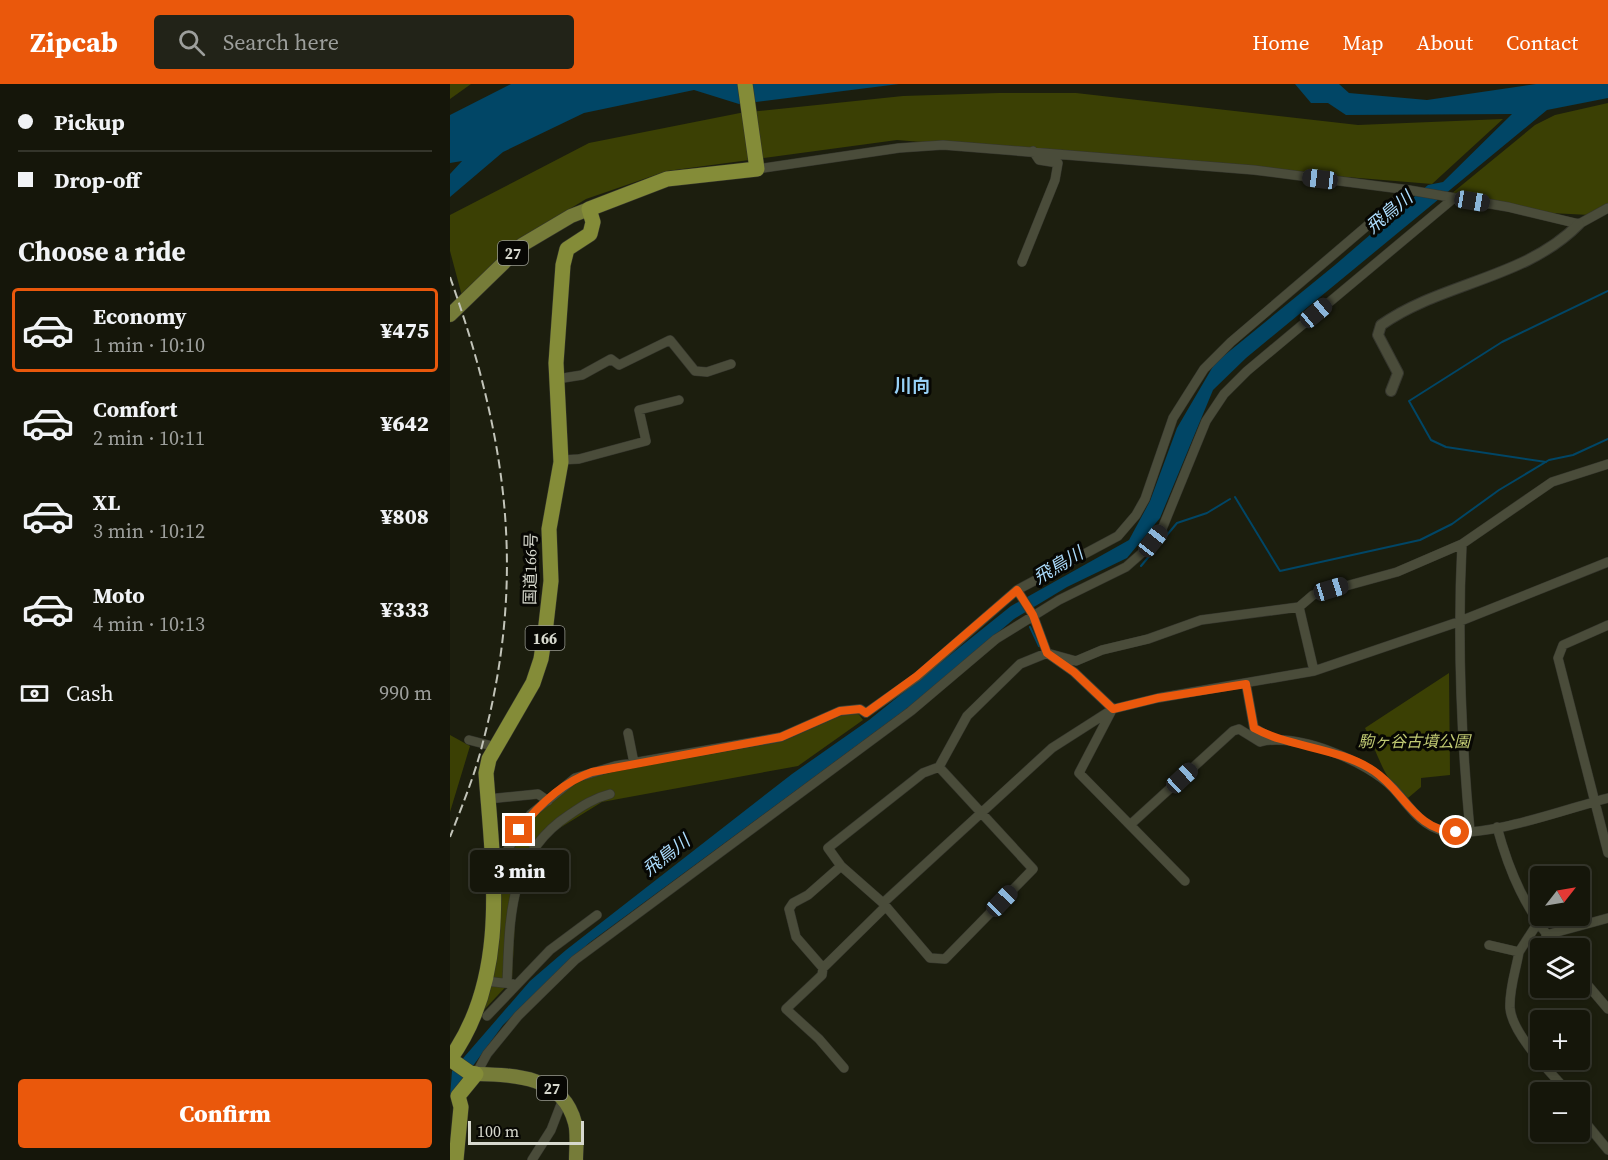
<!DOCTYPE html>
<html lang="en">
<head>
<meta charset="utf-8">
<style>
	body { margin:0; font-family:"Source Serif 4","Noto Sans JP",serif; background:#222318; color:#f1f3f6; height:100vh; display:flex; flex-direction:column; font-size:22px; white-space:nowrap }
	* { box-sizing:border-box; margin:0 }
	p { font-size:20px; color:#9d9f9c }
	.icon { flex:none; width:33px; height:33px; fill:none; stroke:currentColor; stroke-width:2; stroke-linecap:round; stroke-linejoin:round }
	.map { position:relative; flex:1; overflow:hidden }
	.panel { display:flex; flex-direction:column; background:#15160a; width:450px }
	.panel>* { flex:none }
	.top-card { display:grid; align-content:center; height:132px; padding:0 18px; background:#15160a }
	.needle { width:39px; rotate:59deg }
	.tools { position:absolute; left:1080px; top:782px; display:grid; gap:12px }
	.tools a { display:grid; place-items:center; width:60px; height:60px; border-radius:6px; background:#15160a; box-shadow:0 3px 9px #0003,0 0 0 2px #34352b; font-size:30px }
	.scale { position:absolute; left:18px; bottom:15px; width:116px; box-sizing:border-box; padding-left:6px; border:3px solid #d7d9ce; border-top:0; font-size:16px; line-height:21px; white-space:nowrap; color:#d7d9ce; -webkit-text-stroke:4px #070703; paint-order:stroke }
	.end { position:absolute; width:27px; height:27px; margin:-14px; border:8px solid #ea580c; background:#fff; box-shadow:0 0 0 3px #fff }
	.from { border-radius:50% }
	.bubble { position:absolute; height:42px; border-radius:6px; background:#15160a; box-shadow:0 3px 9px #0003,0 0 0 2px #34352b; font-size:20px; font-weight:800; line-height:42px; text-align:center }
	.car { position:absolute; width:18px; height:36px; margin:-18px -9px; border-radius:8px; box-shadow:0 0 4px 2px #0007; background:linear-gradient(#222 24%,#8ab4d8 0 40%,#222 0 76%,#8ab4d8 0 86%,#222 0) }
	.top-card b { display:flex; align-items:center; gap:21px; height:57px; font-size:22px }
	.top-card b+b { border-top:2px solid #34352b }
	.top-card i { width:15px; height:15px; background:#f1f3f6 }
	ul { padding:0; list-style:none }
	li { display:flex; align-items:center; gap:18px; height:84px; margin:0 12px 9px; padding:0 6px; border:3px solid transparent; border-radius:6px }
	li div { flex:1 }
	li b { display:block; font-size:22px }
	li em { font-style:normal; font-weight:800 }
	li.selected { border-color:#ea580c }
	li>.icon { width:54px; height:54px; stroke-width:1.5 }
	h2 { padding:0 18px; font-size:27px; line-height:72px }
	.pay { display:flex; align-items:center; gap:15px; height:66px; padding:0 18px; font-size:22px }
	.pay p { margin-inline-start:auto }
	.button { display:flex; gap:12px; margin-top:auto; padding:12px 18px }
	.button a { flex:1; height:69px; border-radius:6px; background:#ea580c; color:#fff; font-size:24px; font-weight:800; line-height:69px; text-align:center }
	header { display:flex; align-items:center; gap:36px; box-sizing:border-box; height:84px; padding:0 30px; background:#ea580c; color:#fff }
	header strong { font-size:28px }
	nav { display:flex; gap:33px; margin-inline-start:auto; font-size:21px }
	.search { width:420px; height:54px; background:#222318; display:flex; align-items:center; gap:15px; box-sizing:border-box; padding:0 21px; border-radius:6px; color:#9d9f9c; font-size:22px }
	main { display:flex; flex:1; min-height:0 }
	.map>svg:first-child { display:block }
	.green { fill:#3b4004 }
	.water { fill:#014666 }
	.lines { fill:none; stroke-linecap:round; stroke-linejoin:round }
	.stream { stroke:#014666; stroke-width:2 }
	.minor-casing { stroke:#35362d; stroke-width:10 }
	.tertiary-casing { stroke:#35362d; stroke-width:12 }
	.primary-casing { stroke:#35362d; stroke-width:15 }
	.trunk-casing { stroke:#35362d; stroke-width:16 }
	.minor { stroke:#4a4c3a; stroke-width:9 }
	.tertiary { stroke:#4a4c3a; stroke-width:10 }
	.primary { stroke:#767c39; stroke-width:14 }
	.trunk { stroke:#848c38; stroke-width:15 }
	.rail { stroke:#c2c4b9; stroke-width:2; stroke-dasharray:9 4.5; stroke-linecap:butt }
	.route { stroke:#ea580c; stroke-width:8 }
	.labels { text-anchor:middle; dominant-baseline:central; stroke-width:6; stroke-linejoin:round; paint-order:stroke }
	.shield { fill:#070703; stroke:#999a91; stroke-width:1.5 }
	.shield-label { font-size:15px; font-weight:bold; fill:#d7d9ce }
	.street-label { font-size:16px; fill:#d7d9ce; stroke:#070703 }
	.park-label { font-size:16px; font-style:italic; fill:#c1ca73; stroke:#070703 }
	.water-label { font-size:18px; font-style:italic; fill:#adddfe; stroke:#070703 }
	.neighbourhood-label { font-size:18px; font-weight:bold; fill:#97d1f7; stroke:#070703 }
</style>
</head>
<body>
<header>
<strong>Zipcab</strong>
<div class="search"><svg class="icon" aria-label="search" viewBox="0 0 24 24"><circle cx="10" cy="10" r="6"/><path d="M15 15l6 6"/></svg>Search here</div>
<nav><a>Home</a><a>Map</a><a>About</a><a>Contact</a></nav>
</header>
<main>
<section class="panel">
<div class="top-card">
<b><i class="from"></i>Pickup</b>
<b><i></i>Drop-off</b>
</div>
<h2>Choose a ride</h2>
<ul>
<li class="selected"><svg class="icon" aria-label="car" viewBox="0 0 24 24"><path d="M5 17H2v-5l4-1 3-4h7l3 4 3 1v5h-3M9 17h6M6 11h13"/><circle cx="7" cy="17" r="2"/><circle cx="17" cy="17" r="2"/></svg><div><b>Economy</b><p>1 min · 10:10</p></div><em>¥475</em></li>
<li><svg class="icon" aria-label="car" viewBox="0 0 24 24"><path d="M5 17H2v-5l4-1 3-4h7l3 4 3 1v5h-3M9 17h6M6 11h13"/><circle cx="7" cy="17" r="2"/><circle cx="17" cy="17" r="2"/></svg><div><b>Comfort</b><p>2 min · 10:11</p></div><em>¥642</em></li>
<li><svg class="icon" aria-label="car" viewBox="0 0 24 24"><path d="M5 17H2v-5l4-1 3-4h7l3 4 3 1v5h-3M9 17h6M6 11h13"/><circle cx="7" cy="17" r="2"/><circle cx="17" cy="17" r="2"/></svg><div><b>XL</b><p>3 min · 10:12</p></div><em>¥808</em></li>
<li><svg class="icon" aria-label="car" viewBox="0 0 24 24"><path d="M5 17H2v-5l4-1 3-4h7l3 4 3 1v5h-3M9 17h6M6 11h13"/><circle cx="7" cy="17" r="2"/><circle cx="17" cy="17" r="2"/></svg><div><b>Moto</b><p>4 min · 10:13</p></div><em>¥333</em></li>
</ul>
<div class="pay"><svg class="icon" aria-label="cash" viewBox="0 0 24 24"><path d="M3 7h18v10H3z"/><circle cx="12" cy="12" r="2"/></svg>Cash<p>990 m</p></div>
<div class="button"><a>Confirm</a></div>
</section>
<div class="map">
<svg width="1158" height="1076" viewBox="0 0 1158 1076">
	<rect width="100%" height="100%" fill="#1c1e0e"/>
	<!-- green -->
	<path class="green" d="M0 0H21L0 15Z
		M549 9H626L908 41 1053 35 982 100 447 56 217 87 136 115 67 157 12 212 0 167V131L139 59 290 29 453 12Z
		M1158 19V121L1140 131 1100 129 1001 110 1085 41 1105 31Z
		M999 589 1000 691 971 694V703L958 714C934 700 928 668 915 644Z
		M407 628 413 636 348 682 152 718 100 750 67 800 62 896 32 928 48 790 87 728 128 695 334 655 394 630Z
		M0 651 20 662 0 728Z"/>
	<!-- water -->
	<path class="water" d="M61 0H449L289 20 244 6 134 29 53 68 0 113V90L12 77 0 79V31Z
		M845 0H889L899 9 977 16 1086 0H1158V14L1097 26 796 274 763 306 710 434 677 474 617 503 564 535 462 621 139 859 53 941 0 1013 2 987 80 897 116 866 342 690 419 636 561 522 679 456 700 417 727 344 765 279 885 181 978 101 993 98 1062 30 896 31 878 19H861Z"/>
	<g class="lines">
		<!-- stream -->
		<path class="stream" d="M1096 378 996 363 981 356 959 317 1052 258 1158 207
			M785 413 830 487 970 456 1002 440 1049 406 1099 376 1123 371 1158 355
			M691 482 727 439 757 429 780 415
			M580 543 589 562"/>
		<!-- minor casing -->
		<g class="minor-casing">
			<path id="minor" d="M307 85 449 64 493 61 804 86 959 106 1058 123 1129 140 1158 124
				M572 178 605 96 608 79 589 76 583 67
				M107 295 132 291 161 275 169 281 220 256 245 287 257 288 281 280
				M111 376 129 375 196 357 189 326 229 316
				M1012 460C1007 557 1011 651 1020 747
				M567 506 583 531 597 569 624 588 663 625
				M849 523 864 587
				M1158 541 1113 561 1108 574 1158 769
				M796 600 804 644 823 655
				M662 626 629 689 735 797
				M178 649 184 679
				M19 656 46 663
				M489 683 583 785 495 875 480 874 433 819 391 782 378 764 473 689 489 683 517 632 570 580 597 569 626 577 652 566 698 555 751 536 849 523 863 511 947 488 1012 460 1102 398 1158 380
				M38 715 88 710 98 717
				M681 740 783 647 789 645 810 658C846 648 917 677 943 704 958 720 970 742 994 747 1036 755 1115 725 1158 714
				M1047 743C1060 791 1076 825 1107 864
				M84 763 109 801
				M391 782 358 811 343 819 339 825 346 853 373 884 436 822
				M45 788 69 746 81 730 125 694 165 682 331 653 390 627 410 625 416 629 467 593 567 506 668 452 686 431 695 415 723 334 754 285 781 258 959 106
				M433 819 602 664 663 625 708 614 864 587 1008 538 1158 478
				M1096 851 1158 834
				M1039 861 1069 868 1087 840
				M1069 868C1066 886 1059 905 1060 924 1062 950 1101 989 1118 1008
				M373 884 372 891 336 925 369 955 394 984
				M1130 892 1158 925
				M35 897 63 900
				M57 899C60 833 58 771 119 731 132 722 144 714 160 710
				M37 932 100 866 147 831
				M26 990 37 970 68 932 125 876 461 627 546 555 609 516 676 483 693 468 712 445 756 337 774 310 797 287 1004 114
				M1130 1022 1135 1038 1158 1066
				M82 1076 101 1046 113 1015"/>
		</g>
		<!-- tertiary casing -->
		<g class="tertiary-casing">
			<path id="tertiary" d="M941 307 948 289 928 251 931 241C992 198 1075 195 1129 140"/>
		</g>
		<!-- primary casing -->
		<g class="primary-casing">
			<path id="primary" d="M0 231 72 161 121 132 139 125
				M26 990C65 991 113 992 125 1039 128 1050 126 1064 126 1076"/>
		</g>
		<!-- trunk casing -->
		<g class="trunk-casing">
			<path id="trunk" d="M26 990 20 989 0 975C60 892 43 785 36 689L39 675 83 599 91 575 95 549 101 497 99 445 111 378 106 279 113 181 117 165 140 150 143 138 139 125 217 95 307 85 295 0
				M6 1076 11 1023 8 1012 26 990"/>
		</g>
		<!-- minor -->
		<use href="#minor" class="minor"/>
		<!-- tertiary -->
		<use href="#tertiary" class="tertiary"/>
		<!-- primary -->
		<use href="#primary" class="primary"/>
		<!-- trunk -->
		<use href="#trunk" class="trunk"/>
		<!-- rail -->
		<path class="rail" d="M0 193C57 354 77 491 33 658 25 691 12 722 0 753"/>
	</g>
	<g class="lines">
		<!-- route -->
		<path class="route" d="M69 746C88 722 113 698 142 688L331 653 390 627 410 625 416 629 467 592 567 506 583 531 597 569 624 588 663 625 708 614 796 600 804 644C840 664 888 663 924 687 954 707 965 747 1006 748"/>
	</g>
	<g class="labels">
		<!-- shield labels -->
		<g class="shield">
			<rect x="48" y="157" width="30" height="24" rx="4.5"/>
			<rect x="75.5" y="542" width="39" height="24" rx="4.5"/>
			<rect x="87" y="992" width="30" height="24" rx="4.5"/>
		</g>
		<g class="shield-label">
			<text x="63" y="169">27</text>
			<text x="95" y="554">166</text>
			<text x="102" y="1004">27</text>
		</g>
		<!-- street labels -->
		<g class="street-label">
			<text transform="translate(80 485) rotate(-89)">国道166号</text>
		</g>
		<!-- park labels -->
		<g class="park-label">
			<text x="964" y="657">駒ヶ谷古墳公園</text>
		</g>
		<!-- water labels -->
		<g class="water-label">
			<text transform="translate(939 128) rotate(-40)">飛鳥川</text>
			<text transform="translate(608 481) rotate(-31)">飛鳥川</text>
			<text transform="translate(216 771) rotate(-38)">飛鳥川</text>
		</g>
		<!-- neighbourhood labels -->
		<g class="neighbourhood-label">
			<text x="462" y="301">川向</text>
		</g>
	</g>
</svg>
<div class="tools">
<a><svg class="needle" viewBox="-14 -14 28 28"><path d="M0-13l5 13h-10z" fill="#e53935"/><path d="M0 13l5-13h-10z" fill="#9d9f9c"/></svg></a>
<a><svg class="icon" aria-label="layers" viewBox="0 0 24 24"><path d="M12 4l9 5-9 5-9-5zM3 14l9 5 9-5"/></svg></a>
<a>+</a>
<a>−</a>
</div>
<div class="scale">100 m</div>
<i class="end from" style="left:1006px;top:748px"></i>
<i class="end" style="left:69px;top:746px"></i>
<div class="bubble" style="left:20px;top:766px;width:99px">3 min</div>
<i class="car" style="left:870px;top:95px;rotate:277deg"></i>
<i class="car" style="left:1022px;top:117px;rotate:99deg"></i>
<i class="car" style="left:866px;top:229px;rotate:50deg"></i>
<i class="car" style="left:703px;top:457px;rotate:38deg"></i>
<i class="car" style="left:881px;top:505px;rotate:73deg"></i>
<i class="car" style="left:732px;top:694px;rotate:47deg"></i>
<i class="car" style="left:552px;top:817px;rotate:44deg"></i>
</div>
</main>
</body>
</html>
